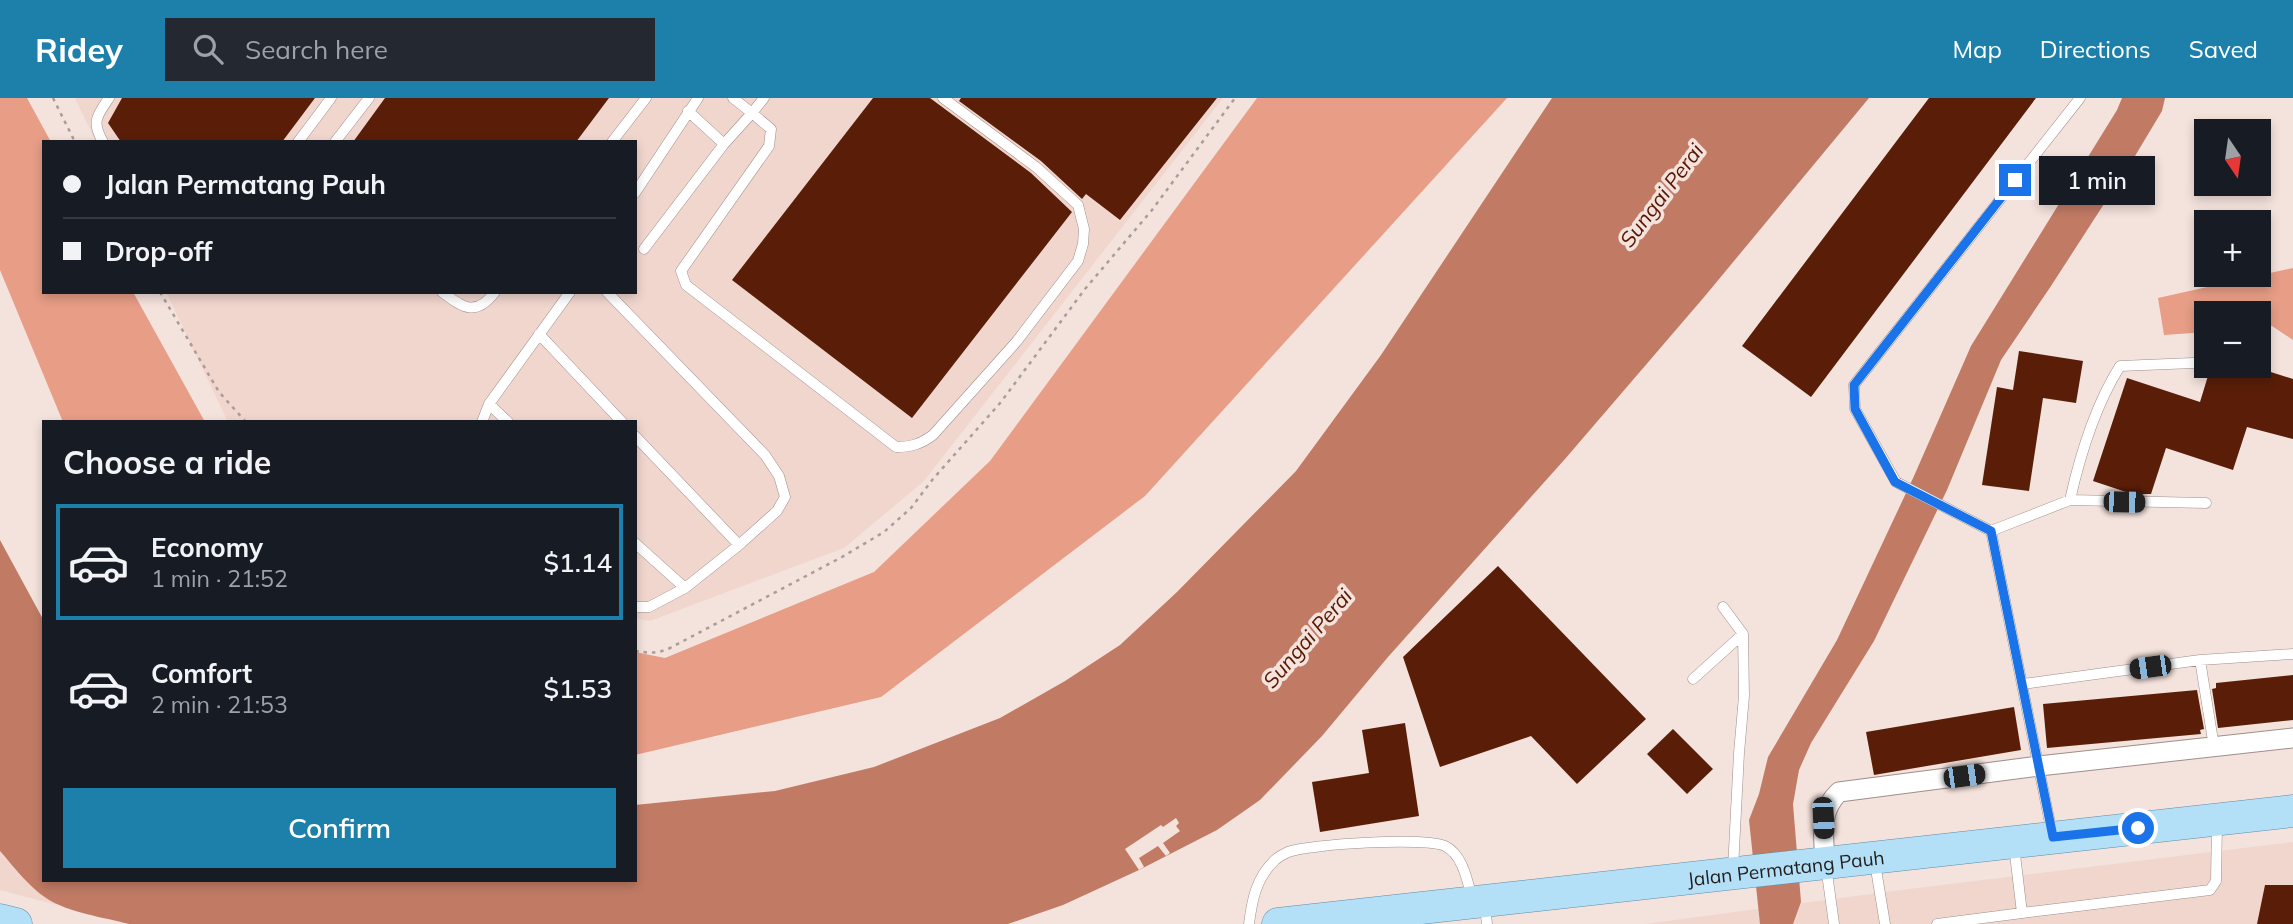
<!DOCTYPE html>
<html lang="en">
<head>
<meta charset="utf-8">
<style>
	body { margin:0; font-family:Mulish,sans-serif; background:#242831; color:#f1f3f6; height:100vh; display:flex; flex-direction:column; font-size:26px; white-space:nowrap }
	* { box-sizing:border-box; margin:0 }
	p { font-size:23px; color:#9ea1a6 }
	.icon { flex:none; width:38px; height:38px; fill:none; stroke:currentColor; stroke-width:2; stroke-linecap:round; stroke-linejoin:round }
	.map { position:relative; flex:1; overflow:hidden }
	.details { position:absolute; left:42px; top:322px; width:595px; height:462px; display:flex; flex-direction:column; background:#171b24; border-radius:0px; box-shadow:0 4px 10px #0003 }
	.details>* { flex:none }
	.top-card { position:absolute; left:42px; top:42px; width:595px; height:154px; border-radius:0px; box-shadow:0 4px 10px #0003; display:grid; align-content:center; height:154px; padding:0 21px; background:#171b24 }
	.needle { width:46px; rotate:167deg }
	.controls { position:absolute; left:2194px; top:21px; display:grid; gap:14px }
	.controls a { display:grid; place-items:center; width:77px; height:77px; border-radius:0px; background:#171b24; box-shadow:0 4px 10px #0003; font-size:35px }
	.end { position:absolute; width:32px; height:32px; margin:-16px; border:9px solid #1a73e8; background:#fff; box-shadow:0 0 0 4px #fff }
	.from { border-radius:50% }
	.bubble { position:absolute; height:49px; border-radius:0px; background:#171b24; box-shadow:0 4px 10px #0003; font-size:23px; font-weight:600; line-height:49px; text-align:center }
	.car { position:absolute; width:21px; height:42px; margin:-21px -10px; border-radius:9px; box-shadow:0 0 5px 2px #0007; background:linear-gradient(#222 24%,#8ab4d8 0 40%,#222 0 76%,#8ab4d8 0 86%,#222 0) }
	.top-card b { display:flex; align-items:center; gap:24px; height:66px; font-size:26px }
	.top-card b+b { border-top:2px solid #363941 }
	.top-card i { width:18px; height:18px; background:#f1f3f6 }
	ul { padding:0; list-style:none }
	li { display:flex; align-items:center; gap:21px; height:116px; margin:0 14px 10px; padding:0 7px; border:4px solid transparent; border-radius:0px }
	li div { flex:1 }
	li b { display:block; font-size:26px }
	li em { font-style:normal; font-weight:600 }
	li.selected { border-color:#1d80ab }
	li>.icon { width:63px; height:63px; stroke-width:1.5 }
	h2 { padding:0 21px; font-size:32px; line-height:84px }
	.cta { display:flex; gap:14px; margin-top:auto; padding:14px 21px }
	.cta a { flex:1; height:80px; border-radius:0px; background:#1d80ab; color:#fff; font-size:28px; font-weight:600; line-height:80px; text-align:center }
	header { display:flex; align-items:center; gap:42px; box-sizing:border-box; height:98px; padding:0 35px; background:#1d80ab; color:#fff }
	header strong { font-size:33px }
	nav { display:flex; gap:38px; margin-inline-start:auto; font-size:24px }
	.search { width:490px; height:63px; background:#242831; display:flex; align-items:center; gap:18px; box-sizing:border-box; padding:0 24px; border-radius:0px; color:#9ea1a6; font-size:26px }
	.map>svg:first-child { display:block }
	.built { fill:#f1d6ce }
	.forest { fill:#e79d86 }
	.water { fill:#c17b65 }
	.pier { fill:#f4e2dc }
	.building { fill:#5a1e08 }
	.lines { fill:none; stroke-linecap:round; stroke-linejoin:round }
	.service-casing { stroke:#9f8e89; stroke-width:11 }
	.minor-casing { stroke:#9f8e89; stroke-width:21 }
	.primary-casing { stroke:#5f8da6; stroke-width:33 }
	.path { stroke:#aa9c97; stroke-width:2.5; stroke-dasharray:3.5 5; stroke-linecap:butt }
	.service { stroke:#fff; stroke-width:10 }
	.minor { stroke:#fff; stroke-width:19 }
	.primary { stroke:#b3dff7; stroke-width:32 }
	.route { stroke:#1a73e8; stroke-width:9 }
	.labels { text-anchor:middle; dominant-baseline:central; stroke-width:7; stroke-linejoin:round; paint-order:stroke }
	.street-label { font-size:19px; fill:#231d1b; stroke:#f4e2dc }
	.water-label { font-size:21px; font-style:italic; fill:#571600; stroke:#f4e2dc }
</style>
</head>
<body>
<header>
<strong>Ridey</strong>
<div class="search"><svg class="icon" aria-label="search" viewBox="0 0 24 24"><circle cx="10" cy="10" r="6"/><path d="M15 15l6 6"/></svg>Search here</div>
<nav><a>Map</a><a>Directions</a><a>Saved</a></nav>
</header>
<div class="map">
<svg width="2293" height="826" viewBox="0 0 2293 826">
	<rect width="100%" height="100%" fill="#f4e2dc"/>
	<!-- built -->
	<path class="built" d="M75 0H1223L924 383 844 450 650 523 635 520V324H228L166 194H635V44H96Z
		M2293 744V826H1645L1901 792Z
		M0 753 25 781 46 800 72 811 0 792Z"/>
	<!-- forest -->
	<path class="forest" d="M0 0H27L51 44H44V194H133L205 324H63L0 172Z
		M1257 0H1507L1145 398 881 599 635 657V554L665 560 874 474 990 363Z
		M2293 170V242L2272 228 2259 229V215H2207V234L2164 237 2158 200Z"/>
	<!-- water -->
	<path class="water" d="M1552 0H1869L1705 198 1565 361 1388 559 1322 638 1260 702 1217 732 1139 772 1063 807 1008 826H129C103 819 69 815 46 800 28 788 14 769 0 753V442L44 523V782H635V707L775 693 874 669 1000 620 1065 583 1120 547 1177 494 1296 373 1381 257Z
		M2122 0H2165L2162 13 2135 58 2051 188 2001 262 1947 392 1874 543 1811 645 1799 672 1793 706 1801 804 1793 826H1760L1749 722 1759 696 1768 659 1837 542 1914 378 1971 248 2117 12Z"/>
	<!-- pier -->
	<path class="pier" d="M1176 720 1179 725 1176 728 1180 733 1163 745 1170 755 1166 758 1158 748 1139 760 1144 769 1139 772 1125 751 1161 727 1163 729Z"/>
	<!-- building -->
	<path class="building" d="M122 0H315L282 44H121L108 25Z
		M385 0H609L576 44H353Z
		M873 0H930L1031 75 1072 114 912 320 732 182Z
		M961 0H1217L1120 122 1086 96 1082 101 1041 63 959 3Z
		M1929 0H2036L1811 299 1742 248Z
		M2019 253 2083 263 2076 305 2043 300 2029 393 1982 387 1997 289 2013 292Z
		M2211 268H2252L2293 281V341L2247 329 2233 372 2166 350 2151 396H2132L2093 383 2127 280 2200 304Z
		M1498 468 1646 621 1577 686 1531 638 1440 669 1403 559Z
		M2293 577V622L2218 630 2212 591 2216 590V585Z
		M2197 592 2204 631 2200 632 2201 636 2047 650 2043 606Z
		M2014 609 2021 652 1874 677 1866 634Z
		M1405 625 1419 718 1320 734 1312 684 1369 675 1362 632Z
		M1673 631 1713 671 1687 696 1647 656Z
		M2265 787H2293V826H2257Z"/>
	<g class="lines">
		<!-- service casing -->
		<g class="service-casing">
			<path id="service" d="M733 0 752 15 764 0
				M688 13 724 46
				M103 44C91 23 97 18 109 0
				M298 44 331 0
				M335 44 369 0
				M612 44 646 0
				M635 95 698 0
				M644 151 724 46 752 15 771 31 769 48 681 173 686 187 896 349C911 349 921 346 933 337L1017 243 1078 163 1083 146 1084 131 1078 107 1036 69 943 0
				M442 194C463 210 476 219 495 194
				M607 194 765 357 779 378 785 399 777 413 739 447 635 338
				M539 236 622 324
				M489 306 508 324
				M482 324 489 306 570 194
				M2070 402C2080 357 2095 308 2120 268L2193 265
				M1991 433 2070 402 2206 405
				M635 445 685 490 739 447
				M635 509H649L685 490
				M1723 509 1743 536 1744 598 1739 655 1733 771
				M2200 562 2214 649
				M1693 581 1743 536
				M2023 586 2200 562 2293 556
				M2052 735 1991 433 1896 384 1855 311 1854 287 2080 0
				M1875 765 1885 826
				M1826 768 1834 826
				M1485 809 1487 826
				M2022 815 2210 792 2216 783 2217 725
				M1249 826C1252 802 1256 780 1275 762 1278 759 1284 756 1288 754 1309 746 1426 739 1445 748 1463 757 1467 782 1472 800
				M1937 826 2022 815 2014 748"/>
		</g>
		<!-- minor casing -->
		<g class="minor-casing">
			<path id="minor" d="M1825 764C1824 738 1818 714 1839 694L2039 668 2293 640"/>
		</g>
		<!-- primary casing -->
		<g class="primary-casing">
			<g id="primary">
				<path d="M0 822 16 826"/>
				<path id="s1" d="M1278 826C1617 791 1955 750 2293 713"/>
			</g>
		</g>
		<!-- path -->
		<path class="path" d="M53 0 75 44
			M160 194 219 294 246 324
			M635 553C649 555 657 556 670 550L842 459 884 434 911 410 933 381 1001 304 1085 191 1152 112 1235 0"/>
		<!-- service -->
		<use href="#service" class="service"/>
		<!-- minor -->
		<use href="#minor" class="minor"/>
		<!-- primary -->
		<use href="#primary" class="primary"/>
	</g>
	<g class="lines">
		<!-- route -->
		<path class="route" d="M2015 82 1854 287 1855 311 1895 384 1991 433 2053 739 2138 730"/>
	</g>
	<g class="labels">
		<!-- street labels -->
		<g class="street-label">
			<text stroke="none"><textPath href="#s1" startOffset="511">Jalan Permatang Pauh</textPath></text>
		</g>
		<!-- water labels -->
		<g class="water-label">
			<text transform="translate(1661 97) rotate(-53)">Sungai Perai</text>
			<text transform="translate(1307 540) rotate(-49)">Sungai Perai</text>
		</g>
	</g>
</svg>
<div class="controls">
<a><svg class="needle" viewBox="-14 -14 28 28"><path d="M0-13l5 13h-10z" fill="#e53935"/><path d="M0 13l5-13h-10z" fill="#9ea1a6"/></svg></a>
<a>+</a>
<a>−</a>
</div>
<i class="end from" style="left:2138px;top:730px"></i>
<i class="end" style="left:2015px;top:82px"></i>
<div class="bubble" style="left:2039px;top:58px;width:116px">1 min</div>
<i class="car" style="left:2124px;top:404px;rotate:91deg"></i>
<i class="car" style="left:2150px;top:569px;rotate:262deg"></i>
<i class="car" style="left:1964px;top:678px;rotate:82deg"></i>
<i class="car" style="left:1823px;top:720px;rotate:177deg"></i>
<div class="top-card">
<b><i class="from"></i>Jalan Permatang Pauh</b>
<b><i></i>Drop-off</b>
</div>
<section class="details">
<h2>Choose a ride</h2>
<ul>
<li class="selected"><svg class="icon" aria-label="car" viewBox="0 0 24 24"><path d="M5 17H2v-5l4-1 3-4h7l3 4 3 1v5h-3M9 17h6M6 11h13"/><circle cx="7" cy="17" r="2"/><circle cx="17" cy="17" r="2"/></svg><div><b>Economy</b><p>1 min · 21:52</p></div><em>$1.14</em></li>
<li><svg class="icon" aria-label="car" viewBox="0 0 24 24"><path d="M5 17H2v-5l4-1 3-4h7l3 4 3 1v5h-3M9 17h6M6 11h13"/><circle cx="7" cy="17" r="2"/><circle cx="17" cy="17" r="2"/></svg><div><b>Comfort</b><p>2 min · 21:53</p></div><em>$1.53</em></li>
</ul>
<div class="cta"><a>Confirm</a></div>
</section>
</div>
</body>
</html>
